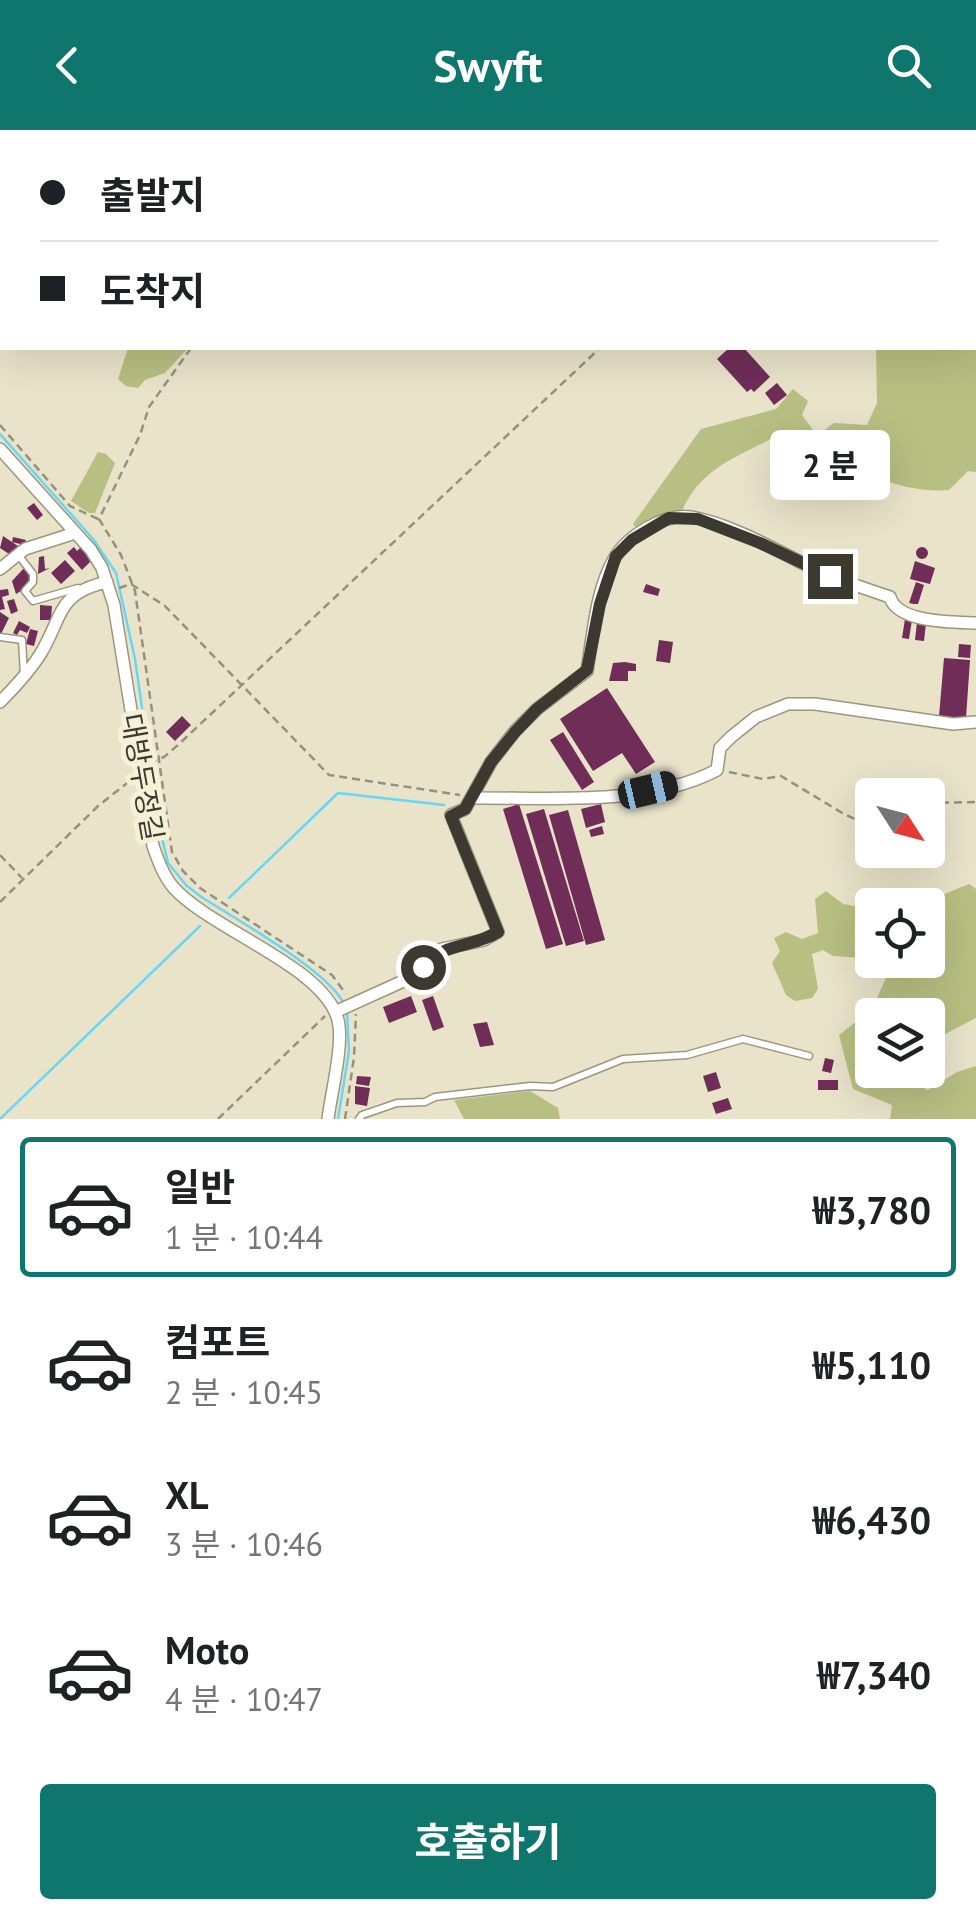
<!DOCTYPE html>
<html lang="ko">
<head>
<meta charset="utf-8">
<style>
	body { margin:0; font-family:"PT Sans","Noto Sans KR",sans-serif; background:#f6f6f6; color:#202124; height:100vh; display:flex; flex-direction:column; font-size:38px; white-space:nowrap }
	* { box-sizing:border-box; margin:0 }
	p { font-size:32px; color:#757577 }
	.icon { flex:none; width:55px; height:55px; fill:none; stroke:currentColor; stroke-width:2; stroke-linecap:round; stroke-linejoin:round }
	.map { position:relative; height:989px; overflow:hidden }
	.panel { display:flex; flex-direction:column; background:#fff; flex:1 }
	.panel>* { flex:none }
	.hud { position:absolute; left:0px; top:0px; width:978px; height:220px; box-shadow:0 10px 40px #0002; display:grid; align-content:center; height:220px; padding:0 40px; background:#fff }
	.needle { width:65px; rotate:126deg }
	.tools { position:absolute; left:855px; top:648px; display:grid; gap:20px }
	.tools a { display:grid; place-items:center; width:90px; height:90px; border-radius:10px; background:#fff; box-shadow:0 10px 40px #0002; font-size:50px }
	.end { position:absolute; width:45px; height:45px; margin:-22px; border:12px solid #3c3a30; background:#fff; box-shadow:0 0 0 5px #fff }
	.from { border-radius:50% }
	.bubble { position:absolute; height:70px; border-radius:10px; background:#fff; box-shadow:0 10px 40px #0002; font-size:32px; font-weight:700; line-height:70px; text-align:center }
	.car { position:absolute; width:30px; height:60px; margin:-30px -15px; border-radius:12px; box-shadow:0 0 8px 2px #0007; background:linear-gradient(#222 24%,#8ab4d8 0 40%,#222 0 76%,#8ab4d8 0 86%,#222 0) }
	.hud b { display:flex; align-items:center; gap:35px; height:95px; font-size:38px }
	.hud b+b { border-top:2px solid #e0e0e0 }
	.hud i { width:25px; height:25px; background:#202124 }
	ul { padding:18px 0 0; list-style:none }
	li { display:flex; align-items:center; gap:30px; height:140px; margin:0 20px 15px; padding:0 20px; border:5px solid transparent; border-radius:10px }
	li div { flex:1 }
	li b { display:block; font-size:38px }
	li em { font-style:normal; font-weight:700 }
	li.selected { border-color:#0f766e }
	li>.icon { width:90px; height:90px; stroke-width:1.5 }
	.cta { display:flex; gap:20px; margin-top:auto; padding:20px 40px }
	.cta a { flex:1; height:115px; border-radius:10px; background:#0f766e; color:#fff; font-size:40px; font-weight:700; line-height:115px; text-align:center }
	header { display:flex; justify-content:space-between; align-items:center; height:130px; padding:0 40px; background:#0f766e; color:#fff; font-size:45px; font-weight:700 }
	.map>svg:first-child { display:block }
	.green { fill:#b8bf82 }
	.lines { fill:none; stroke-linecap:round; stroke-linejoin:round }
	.stream { stroke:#69d6f4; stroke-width:2.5 }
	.building { fill:#702d58 }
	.lane-casing { stroke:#9b977e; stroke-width:9 }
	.street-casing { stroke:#9b977e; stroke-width:14 }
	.path { stroke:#95917f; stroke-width:2.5; stroke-dasharray:8 5; stroke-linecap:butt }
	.lane { stroke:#fff; stroke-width:6 }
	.street { stroke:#fff; stroke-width:11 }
	.route { stroke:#3c3a30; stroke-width:12 }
	.labels { text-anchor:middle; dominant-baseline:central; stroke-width:10; stroke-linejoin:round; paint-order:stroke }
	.street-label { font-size:28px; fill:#3c3a30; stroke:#f6f1d6 }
</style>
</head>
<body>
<header><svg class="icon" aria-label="back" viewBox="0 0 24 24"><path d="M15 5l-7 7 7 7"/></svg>Swyft<svg class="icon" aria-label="search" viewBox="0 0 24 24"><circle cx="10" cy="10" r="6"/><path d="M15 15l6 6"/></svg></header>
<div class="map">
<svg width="976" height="989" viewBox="0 0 976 989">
	<rect width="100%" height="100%" fill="#e8e3c9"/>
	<!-- green -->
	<path class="green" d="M976 56V342L968 341 949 360C898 364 853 339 814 309L811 314 802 318 792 348 780 347 783 311 775 307C737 326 699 340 682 381L638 399 633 394 701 299 776 279 793 259 808 271 802 285 813 300 814 308 834 293 867 295 877 273 876 218H975Z
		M128 218H188L165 243 145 250 138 258 126 256 118 249Z
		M98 322 106 324 115 333 95 383H89L71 371Z
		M969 754 976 759V888L928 913V885H872V940H888L928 960 957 942 976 936V989H890L892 975 853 959 839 905 872 879 894 830H928L925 772Z
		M826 761 843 774 872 779V816L863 828 833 826 823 820 812 824 818 859 812 868 795 871 786 865 772 833 780 821 774 808 786 802 802 809 818 803 815 769Z
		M530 961 558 978 560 989H464L454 970Z"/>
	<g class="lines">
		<!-- stream -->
		<path class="stream" d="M0 304 93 409 116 443 135 529 159 696 168 733 186 755 200 766C235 789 329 841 344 874
			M229 768 338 663 444 675
			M0 989 200 796
			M338 989 349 921 347 882"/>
	</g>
	<!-- building -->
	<path class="building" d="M729 218H744L770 247 754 262 751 259 747 262 717 229Z
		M777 253 787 265 774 275 765 263Z
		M34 373 43 385 37 390 27 378Z
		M3 406 12 412 13 407 26 410 24 415 12 412 18 416 12 426 0 418Z
		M916 423a6 6 0 1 1 12 0a6 6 0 1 1-12 0Z
		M74 417 77 421 81 417 89 427 90 432 82 440 67 423Z
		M44 426 45 439 50 438 38 444 39 427Z
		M65 430 75 441 61 454 51 443Z
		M915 431 935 438 930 454 910 449Z
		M25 437 32 449 27 457 16 464 12 451Z
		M916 452 924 455 918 474H914L909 473Z
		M646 454 660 459 658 466 643 462Z
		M8 459 9 465 2 467 5 479 0 480V460Z
		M14 469 18 481 11 484 7 471Z
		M40 475 52 476 51 490H40Z
		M0 482 9 488 0 506Z
		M905 489 912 490 909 509 902 508Z
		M19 491 30 497 27 503 20 500 17 505 13 503Z
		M917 492 926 493 924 511 915 510Z
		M30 499 38 501 34 516 26 514Z
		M659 510 673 512 670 533 656 531Z
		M959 514 971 515 970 528 958 527Z
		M944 528 970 530 966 588 939 586Z
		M625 532 636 534V541H628V551H609L613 533Z
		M607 558 655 632 636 644 622 623 593 641 560 589Z
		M182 586 191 595 175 611 166 602Z
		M563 602 594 652 582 660 550 610Z
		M519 674 563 814 546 819 503 679Z
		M601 674 605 692 586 698 581 679Z
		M544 679 584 811 566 816 526 684Z
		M568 680 605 810 586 815 549 685Z
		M602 696 604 704 591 707 589 700Z
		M411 866 417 882 389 893 383 877Z
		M433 866 444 897 433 901 422 870Z
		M487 892 494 915 480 917 473 894Z
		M825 928 834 930 831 943 822 941Z
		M716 942 721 958 708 962 703 946Z
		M357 946 371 947 369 956 356 954Z
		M818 950H838V960H818Z
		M355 956 370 958 367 976 355 974Z
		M728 968 732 979 716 984 712 973Z"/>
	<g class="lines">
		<!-- lane casing -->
		<g class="lane-casing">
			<path id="lane" d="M19 426 33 444V452L25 461 33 471 78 458
				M0 507 22 510 24 545
				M359 989 362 985 397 973 425 972 435 967 530 956 553 957 623 929 687 925 743 909 809 926"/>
		</g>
		<!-- street casing -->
		<g class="street-casing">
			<path id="street" d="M165 0V2
				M18 2 21 0
				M0 65 2 63
				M0 155H2
				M0 319 91 420 102 438 114 475 153 716C158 730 163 745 173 757 211 800 324 836 338 890 344 915 331 963 328 989
				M0 439 25 419 75 403
				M0 572C15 557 30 541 41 523 63 486 57 463 107 452
				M471 668C549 667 646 677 717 640L720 618 731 607 756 587 788 574H815L953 594 976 592
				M335 882 410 848 442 819 484 810 498 802 451 685 465 679 491 632 515 601 537 579 587 541C593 505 596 460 614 429 627 406 664 383 691 387 732 394 781 423 818 441 842 451 866 459 890 467 897 493 953 492 976 493"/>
		</g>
		<!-- path -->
		<path class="path" d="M350 0 353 2
			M549 0 551 2
			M388 2 391 0
			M830 2 832 0
			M191 218 149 277 140 305 99 389 121 425 135 461 172 722 183 741 200 758 332 845 346 864
			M0 295 70 376 98 389
			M119 458 131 454 165 476 329 645 460 665
			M149 632 164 627 178 615 600 218
			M729 642 763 649 781 646 844 684 861 692 872 690
			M928 673 976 672
			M0 725 22 748
			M0 772 98 676 131 650
			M218 989 325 886
			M345 989 354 927 356 884"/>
		<!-- lane -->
		<use href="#lane" class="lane"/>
		<!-- street -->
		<use href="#street" class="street"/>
	</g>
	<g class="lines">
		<!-- route -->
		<path class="route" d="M423 837C446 811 470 819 498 802L451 686 465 679 491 632 515 602 537 579 587 540 600 474 616 426 632 410 669 388 698 389 760 413 830 446"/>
	</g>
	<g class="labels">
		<!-- street labels -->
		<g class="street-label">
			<text transform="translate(143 647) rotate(80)">대방두정길</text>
		</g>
	</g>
</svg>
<div class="tools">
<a><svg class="needle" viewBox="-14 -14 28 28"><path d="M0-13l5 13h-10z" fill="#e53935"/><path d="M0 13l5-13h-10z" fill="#757577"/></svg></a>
<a><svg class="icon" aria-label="locate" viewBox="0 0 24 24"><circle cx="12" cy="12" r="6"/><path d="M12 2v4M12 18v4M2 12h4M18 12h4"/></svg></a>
<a><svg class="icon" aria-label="layers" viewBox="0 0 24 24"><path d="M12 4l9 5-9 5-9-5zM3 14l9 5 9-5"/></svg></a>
</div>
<i class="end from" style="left:423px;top:837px"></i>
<i class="end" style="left:830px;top:446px"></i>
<div class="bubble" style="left:770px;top:300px;width:120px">2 분</div>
<i class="car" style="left:648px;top:660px;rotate:77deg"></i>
<div class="hud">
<b><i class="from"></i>출발지</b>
<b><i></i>도착지</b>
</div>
</div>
<section class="panel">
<ul>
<li class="selected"><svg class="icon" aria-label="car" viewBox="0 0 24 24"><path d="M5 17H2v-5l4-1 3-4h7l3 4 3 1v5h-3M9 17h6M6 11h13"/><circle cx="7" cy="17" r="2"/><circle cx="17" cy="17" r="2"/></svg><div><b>일반</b><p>1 분 · 10:44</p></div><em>₩3,780</em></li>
<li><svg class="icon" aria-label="car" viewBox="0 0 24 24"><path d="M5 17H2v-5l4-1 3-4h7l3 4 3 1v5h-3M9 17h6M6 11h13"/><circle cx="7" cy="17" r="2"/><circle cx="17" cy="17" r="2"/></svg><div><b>컴포트</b><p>2 분 · 10:45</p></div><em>₩5,110</em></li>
<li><svg class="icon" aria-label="car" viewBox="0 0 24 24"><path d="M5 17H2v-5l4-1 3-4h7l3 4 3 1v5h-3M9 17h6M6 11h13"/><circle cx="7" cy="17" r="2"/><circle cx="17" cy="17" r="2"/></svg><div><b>XL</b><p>3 분 · 10:46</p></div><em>₩6,430</em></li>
<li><svg class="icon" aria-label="car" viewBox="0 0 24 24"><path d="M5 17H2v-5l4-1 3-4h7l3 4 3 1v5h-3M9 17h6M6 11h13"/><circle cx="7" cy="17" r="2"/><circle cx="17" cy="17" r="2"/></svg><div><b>Moto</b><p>4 분 · 10:47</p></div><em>₩7,340</em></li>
</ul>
<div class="cta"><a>호출하기</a></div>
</section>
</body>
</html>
